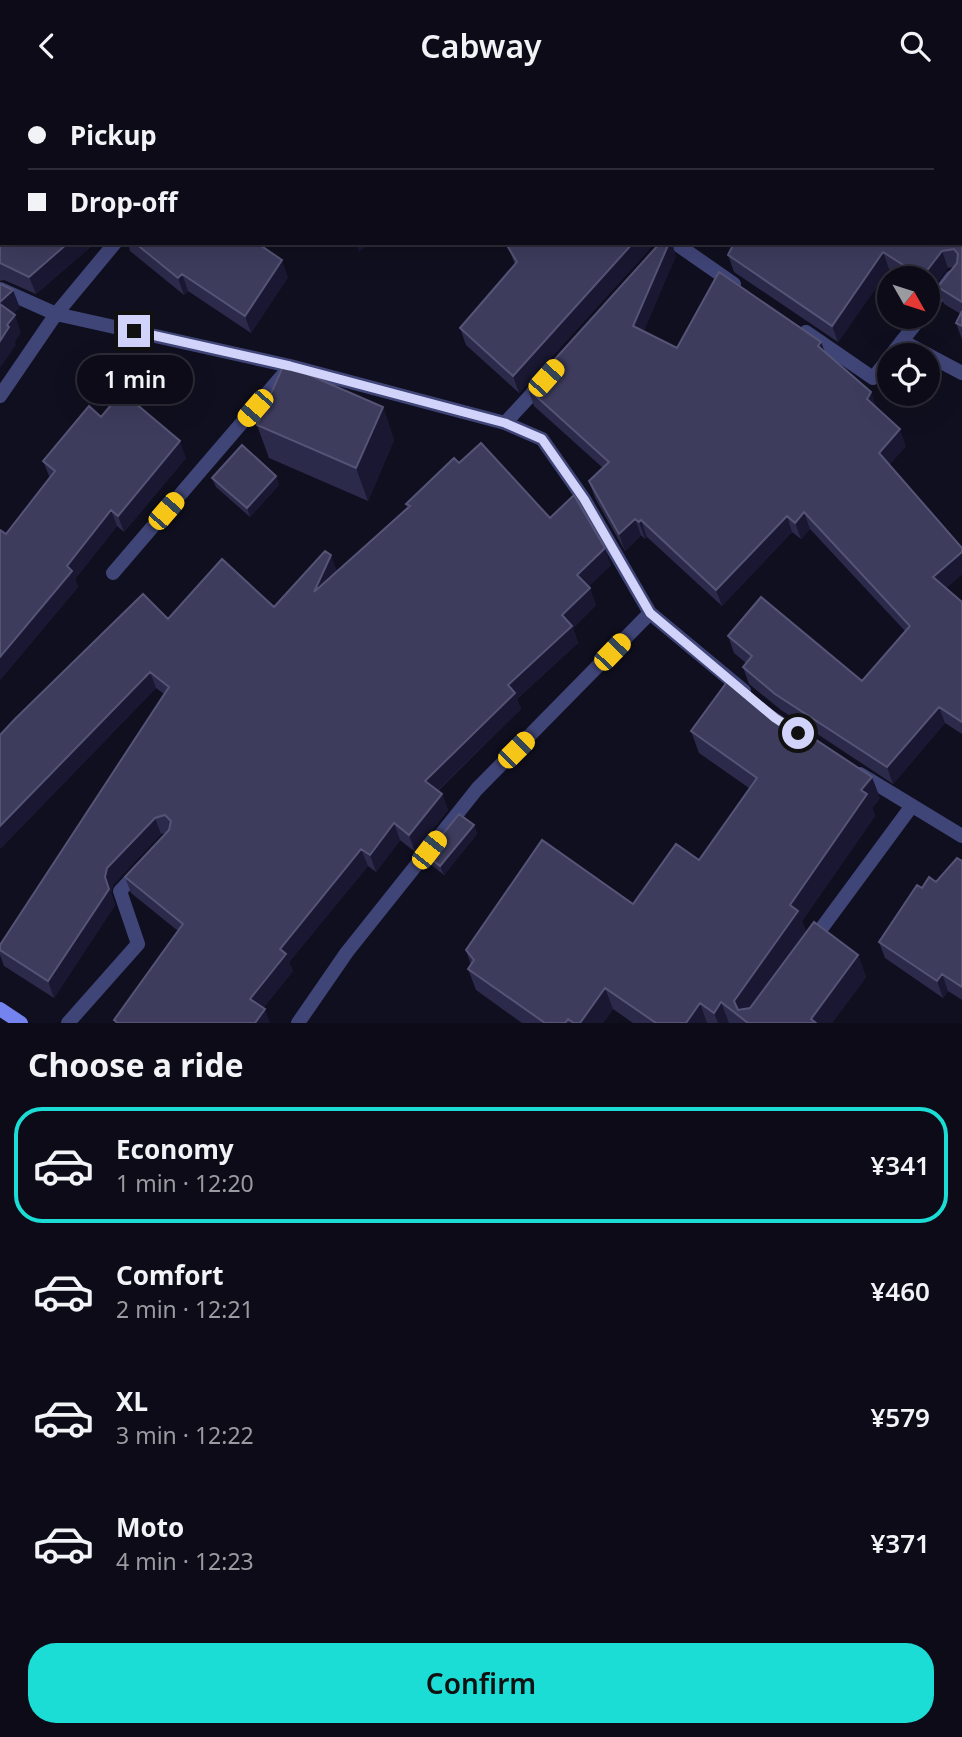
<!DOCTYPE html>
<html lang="en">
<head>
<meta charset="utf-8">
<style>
	body { margin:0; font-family:"Noto Sans",sans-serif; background:#1a1924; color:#f1f3f6; height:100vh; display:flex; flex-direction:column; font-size:26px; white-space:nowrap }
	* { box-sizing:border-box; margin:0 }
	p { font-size:23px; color:#9a9ba1 }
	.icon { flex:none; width:38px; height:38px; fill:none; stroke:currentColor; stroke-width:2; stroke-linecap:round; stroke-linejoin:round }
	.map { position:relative; height:932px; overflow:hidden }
	.sheet { display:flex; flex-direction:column; background:#0c0b17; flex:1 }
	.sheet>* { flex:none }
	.banner { position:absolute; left:0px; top:0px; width:962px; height:154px; box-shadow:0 7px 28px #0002,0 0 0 2px #2c2b36; display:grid; align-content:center; height:154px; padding:0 28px; background:#0c0b17 }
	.needle { width:46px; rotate:129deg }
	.controls { position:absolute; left:877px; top:175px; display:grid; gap:14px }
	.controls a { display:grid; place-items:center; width:63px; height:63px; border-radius:50%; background:#0c0b17; box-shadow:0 7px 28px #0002,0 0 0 2px #2c2b36; font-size:35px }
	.end { position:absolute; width:32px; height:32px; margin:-16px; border:9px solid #d2d3fa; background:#111; box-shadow:0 0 0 4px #111 }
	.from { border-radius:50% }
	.bubble { position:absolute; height:49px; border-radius:24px; background:#0c0b17; box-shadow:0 7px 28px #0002,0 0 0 2px #2c2b36; font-size:23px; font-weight:600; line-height:49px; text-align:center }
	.car { position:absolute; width:21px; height:42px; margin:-21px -10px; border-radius:9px; box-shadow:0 0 5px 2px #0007; background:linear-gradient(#f5c518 24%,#345 0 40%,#f5c518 0 76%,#345 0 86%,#f5c518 0) }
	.banner b { display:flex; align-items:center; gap:24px; height:66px; font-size:26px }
	.banner b+b { border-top:2px solid #2c2b36 }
	.banner i { width:18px; height:18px; background:#f1f3f6 }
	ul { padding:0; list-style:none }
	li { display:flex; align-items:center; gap:21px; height:116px; margin:0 14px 10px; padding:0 14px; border:4px solid transparent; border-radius:28px }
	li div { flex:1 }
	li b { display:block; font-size:26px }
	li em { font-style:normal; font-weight:600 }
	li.on { border-color:#1bddd5 }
	li>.icon { width:63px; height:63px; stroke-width:1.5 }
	h2 { padding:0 28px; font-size:32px; line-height:84px }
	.cta { display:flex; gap:14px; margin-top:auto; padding:14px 28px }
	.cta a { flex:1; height:80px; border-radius:28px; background:#1bddd5; color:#111; font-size:28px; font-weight:600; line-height:80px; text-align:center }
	header { display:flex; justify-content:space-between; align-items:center; height:91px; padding:0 28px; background:#0c0b17; font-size:32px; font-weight:600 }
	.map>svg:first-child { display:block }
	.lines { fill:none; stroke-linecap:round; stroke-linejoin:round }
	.lane { stroke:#404578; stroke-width:14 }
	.street { stroke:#404578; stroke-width:14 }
	.secondary { stroke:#7483ee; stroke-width:14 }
	.wall { fill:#2c2a4a }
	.shaded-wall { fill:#191731 }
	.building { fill:#3d3c5d; stroke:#555476; stroke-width:2 }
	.route { stroke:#d2d3fa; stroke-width:9 }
</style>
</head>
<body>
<header><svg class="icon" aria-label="back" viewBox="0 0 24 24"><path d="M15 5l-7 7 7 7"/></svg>Cabway<svg class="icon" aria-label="search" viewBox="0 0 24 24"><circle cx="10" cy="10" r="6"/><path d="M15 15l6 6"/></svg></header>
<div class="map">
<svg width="962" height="932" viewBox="0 0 962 932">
	<rect width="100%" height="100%" fill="#100f1f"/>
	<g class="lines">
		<!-- lane -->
		<path class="lane" d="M902 250 962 282
			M113 482 287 279
			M810 853 911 716
			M68 932 138 853 120 800 141 778"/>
		<!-- street -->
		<path class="street" d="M553 0 554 2
			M242 2 244 0
			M771 2 772 0
			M675 152 734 193
			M0 198 56 223 290 275 505 332 542 348 584 408 650 522
			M928 218 952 186
			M806 241 873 287 889 267
			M891 264 921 226
			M0 305 56 223 115 152
			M505 332 542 292
			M860 683 962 745
			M298 932 347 861 477 698 650 522 744 600"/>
		<!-- secondary -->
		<path class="secondary" d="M0 918 21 932"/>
	</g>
	<!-- wall -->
	<path class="wall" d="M0 0H135L133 2H2V152H95L36 203 4 189 0 190Z
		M962 0V248L956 232 961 223 944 213 938 196 954 176 948 177 928 203V187H904L889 178 838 251 734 181 728 164Z
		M128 152H257L288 186 251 242 188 200 184 204 130 160Z
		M511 152H655L519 302 466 254 460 237 515 174 508 156 511 154Z
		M676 165 643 240 677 257 821 251 825 261 877 317 906 355 889 374 962 457V483L946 497 962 511V643L945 632 893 693 781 619 749 593 743 576 746 572 734 562 728 545 862 590 905 540 810 438 801 448 792 441 722 515 647 446 645 448 641 444 625 460 595 407 589 390 603 377 534 315 528 298Z
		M383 316 394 349 368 410 269 367 257 334Z
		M101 326 186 367 124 441 117 435 75 488 78 496 0 589V439L6 443 50 387 43 370Z
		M459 372 550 427 611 474 589 495 596 514 573 537 578 552 517 608 521 618 438 700 442 703 448 719 415 761 400 749 376 781 368 775 289 871 293 880 263 917 270 932H115L114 929 178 840 131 802 125 786 167 742 161 743 113 794 111 802 115 814 54 907 4 875 0 864V854L164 603 156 597 0 758 168 528 274 516 337 481 407 416 406 413Z
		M276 385 279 394 250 426 216 396 212 387Z
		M762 613 880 707 872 717 875 725 802 830 806 841 858 864 866 886 832 932H633L613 918 603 932H522L476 899 468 878 471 874 466 859 633 813 699 769 749 697 699 662 691 640Z
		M474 734 477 743 444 784 430 773 426 764Z
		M962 770V909L948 900 943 907 885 867 879 851 922 797 936 791Z"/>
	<!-- shaded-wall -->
	<path class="shaded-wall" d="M108 0H135L133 2H106Z
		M729 0H743L742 2H728Z
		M68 152H95L36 203 29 186Z
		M356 152H370L359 161Z
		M633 152H655L519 302 513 285Z
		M669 152H672L676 165 639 252 633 235Z
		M942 160 948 177 928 203V187H922V186Z
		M883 161 889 178 838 251 832 235Z
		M282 169 288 186 251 242 245 225Z
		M182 183 188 200 184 204 178 187Z
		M13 199 20 217 5 230 0 217V211Z
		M15 224 21 242 15 251 16 254 0 277V250L7 234Z
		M821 251 827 267 818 255Z
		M871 301 877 318 867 308Z
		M383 316 394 349 368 410 356 377Z
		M900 338 906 355 885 379 879 362Z
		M180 350 186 367 124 441 118 425Z
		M276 385 279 394 250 426 247 417Z
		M111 419 117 435 75 488 78 496 0 589V566L67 475Z
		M804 421 810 438 801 448 795 432Z
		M787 425 792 441 722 515 716 499Z
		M635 428 641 444 625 460 619 443Z
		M641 429 647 446 645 448 639 431Z
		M605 457 611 474 583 501 577 484Z
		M962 461V483L939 503 933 486Z
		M331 464 337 480 314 501Z
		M590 497 596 514 573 537 578 552 517 608 521 618 431 706 425 690 508 594 562 524Z
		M150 581 156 597 0 758V735Z
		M939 616 945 632 893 693 887 676Z
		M872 686 880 707 872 717 875 725 802 830 806 841 744 929 734 910 790 814 861 699Z
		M442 703 448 719 415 761 409 744Z
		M155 727 161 743 113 794 111 802 115 814 54 907 48 890 105 786 107 777Z
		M394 732 400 749 376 781 370 764Z
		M474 734 477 743 444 784 440 775Z
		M361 758 368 775 289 871 293 880 257 924 250 908 280 858Z
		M858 864 866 886 832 932H812L811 928Z
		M942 883 948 900 943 907 937 890Z
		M605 897 613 918 603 932H580Z
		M721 911 729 932H718L714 922Z
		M700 912 707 932H686Z
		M265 918 270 932H255Z"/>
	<!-- building -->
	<path class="building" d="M0 0H108L106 2H2V152H68L29 186 0 172Z
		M321 0H496L497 2H319Z
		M570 0H729L728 2H567Z
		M829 0H962V211L938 196 957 172 958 163 954 158 942 160 922 186 883 161 832 235 728 164 734 152H961V2H828Z
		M135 152H257L282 169 245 225 182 183 178 187Z
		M512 152H633L513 285 460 237 517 171 508 156Z
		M660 152H669L633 235 677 257 719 181 821 251 818 255 871 301 867 308 900 338 879 362 962 457V461L933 486 962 511V631L939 616 887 676 775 603 743 576 752 565 728 545 761 506 862 590 910 535 804 421 795 432 787 425 716 499 641 429 639 431 635 428 619 443 589 390 609 371 528 298Z
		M0 193 13 199 0 211Z
		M0 213 15 224 7 234 9 236 0 250Z
		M962 220V235L956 232Z
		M284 273 383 316 356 377 257 334Z
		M122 301 180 350 118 425 111 419 67 475 72 480 0 566V439L6 443 55 380 43 370 89 315 101 326Z
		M481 352 550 427 574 404 605 457 577 484 590 497 562 524 572 535 508 594 515 602 425 690 442 703 409 744 394 732 370 764 361 758 280 858 286 863 250 908 265 918 255 932H118L114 929 183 833 125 786 169 739 171 730 165 724 155 727 107 777 105 786 109 798 48 890 0 859V854L169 596 150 581 0 735V644L15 628 143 503 168 528 222 468 274 516 325 460 331 464 314 501 410 415 406 413 454 367 459 372Z
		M242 354 276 385 247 417 212 387Z
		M730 587 762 613 872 686 861 699 867 703 790 814 798 820 734 910 738 919 750 917 814 831 858 864 811 928 816 932H748L721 911 714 922 700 912 686 932H656L605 897 580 932H574L568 928 565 932H545L468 878 474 869 466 859 542 749 633 813 676 753 699 769 757 687 691 640Z
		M459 723 474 734 440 775 426 764Z
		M957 767 962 770V896L942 883 937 890 879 851 917 794 922 797 929 786 936 791Z"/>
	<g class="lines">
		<!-- route -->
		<path class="route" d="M134 240 290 275 505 332 542 348 584 408 650 522 775 627 798 642"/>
	</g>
</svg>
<div class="controls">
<a><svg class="needle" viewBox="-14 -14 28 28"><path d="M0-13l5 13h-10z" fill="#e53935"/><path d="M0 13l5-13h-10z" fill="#9a9ba1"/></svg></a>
<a><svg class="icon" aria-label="locate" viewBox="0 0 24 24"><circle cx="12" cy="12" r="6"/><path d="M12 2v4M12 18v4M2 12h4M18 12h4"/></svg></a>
</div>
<i class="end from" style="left:798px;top:642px"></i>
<i class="end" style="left:134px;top:240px"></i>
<div class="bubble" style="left:77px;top:264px;width:116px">1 min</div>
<i class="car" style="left:546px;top:287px;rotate:42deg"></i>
<i class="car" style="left:255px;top:317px;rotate:221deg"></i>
<i class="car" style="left:166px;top:420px;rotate:41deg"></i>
<i class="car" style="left:612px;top:561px;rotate:44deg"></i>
<i class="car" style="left:516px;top:659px;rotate:45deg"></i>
<i class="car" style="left:429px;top:759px;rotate:38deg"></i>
<div class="banner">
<b><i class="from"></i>Pickup</b>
<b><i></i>Drop-off</b>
</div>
</div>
<section class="sheet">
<h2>Choose a ride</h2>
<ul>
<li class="on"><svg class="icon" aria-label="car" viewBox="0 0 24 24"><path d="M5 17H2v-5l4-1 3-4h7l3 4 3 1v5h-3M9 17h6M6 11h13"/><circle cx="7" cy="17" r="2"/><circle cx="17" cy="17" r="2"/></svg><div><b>Economy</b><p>1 min · 12:20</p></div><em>¥341</em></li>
<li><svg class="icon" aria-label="car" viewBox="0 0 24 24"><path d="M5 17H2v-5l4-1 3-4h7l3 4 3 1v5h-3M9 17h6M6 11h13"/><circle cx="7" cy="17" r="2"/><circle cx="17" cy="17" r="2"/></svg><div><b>Comfort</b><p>2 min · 12:21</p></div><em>¥460</em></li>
<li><svg class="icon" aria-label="car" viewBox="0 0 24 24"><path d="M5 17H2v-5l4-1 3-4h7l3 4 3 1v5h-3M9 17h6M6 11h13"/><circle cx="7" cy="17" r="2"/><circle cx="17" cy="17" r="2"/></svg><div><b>XL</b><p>3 min · 12:22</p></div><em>¥579</em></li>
<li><svg class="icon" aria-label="car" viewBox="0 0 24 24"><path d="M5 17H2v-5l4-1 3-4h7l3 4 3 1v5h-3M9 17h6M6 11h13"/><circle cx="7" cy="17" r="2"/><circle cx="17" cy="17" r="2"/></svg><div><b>Moto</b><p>4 min · 12:23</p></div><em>¥371</em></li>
</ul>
<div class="cta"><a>Confirm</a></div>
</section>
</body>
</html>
